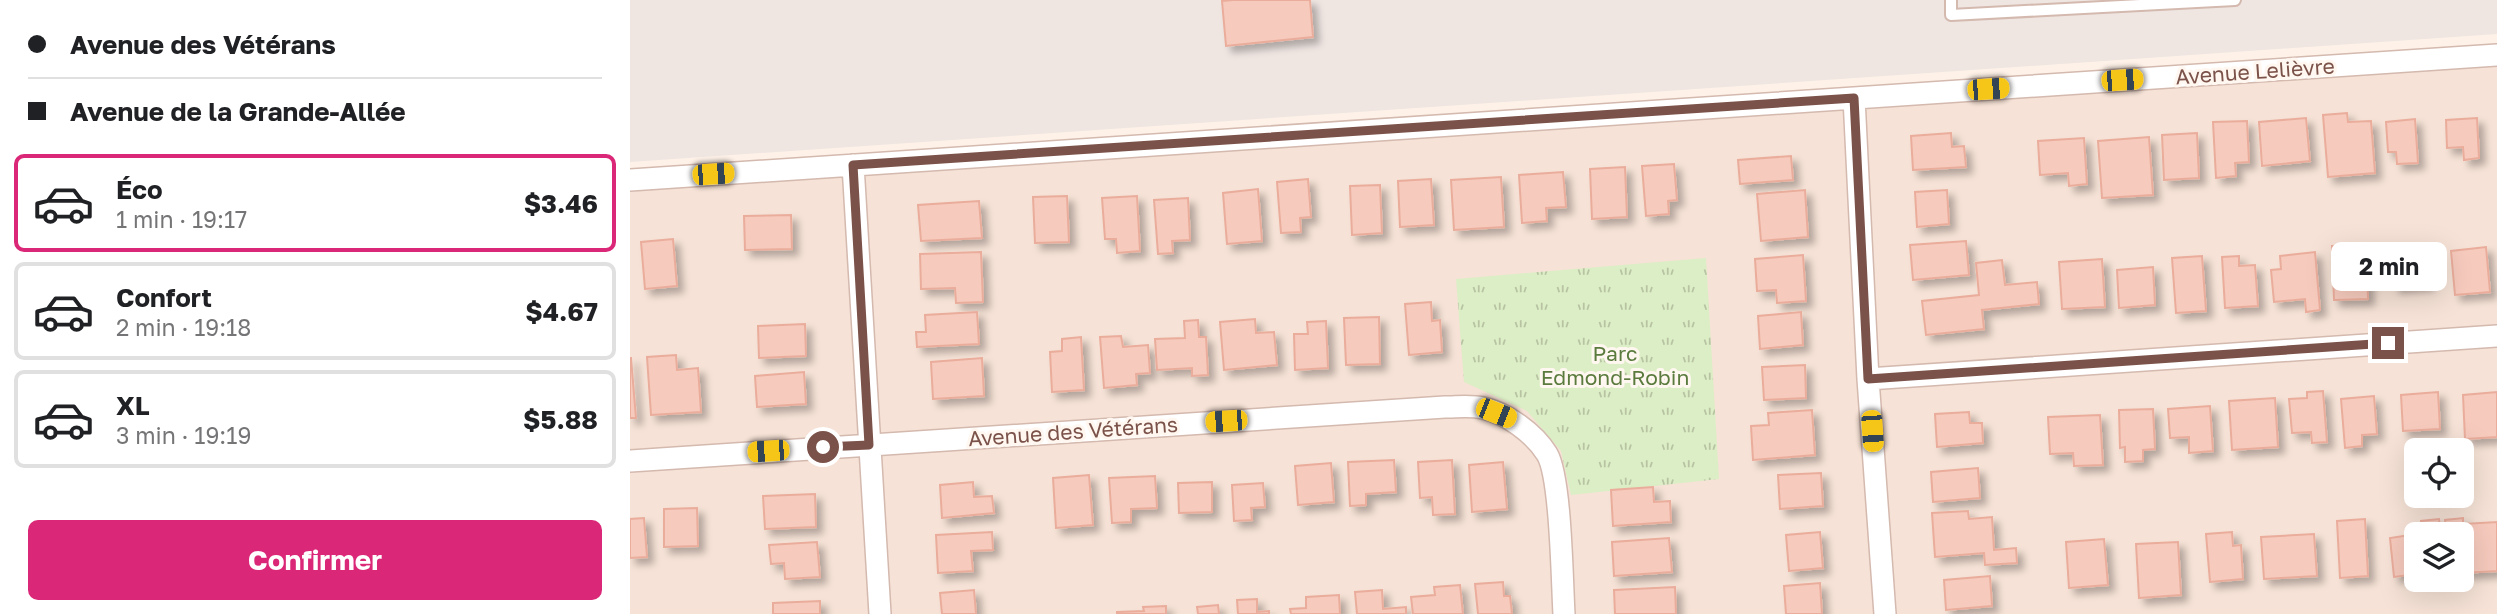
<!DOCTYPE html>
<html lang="fr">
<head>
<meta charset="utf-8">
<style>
	body { margin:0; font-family:"Golos Text",sans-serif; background:#f2f2f2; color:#202124; height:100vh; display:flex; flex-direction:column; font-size:26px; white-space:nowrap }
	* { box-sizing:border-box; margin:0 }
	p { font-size:23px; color:#757577 }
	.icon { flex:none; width:38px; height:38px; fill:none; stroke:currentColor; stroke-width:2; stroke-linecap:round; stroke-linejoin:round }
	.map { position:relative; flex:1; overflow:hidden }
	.drawer { display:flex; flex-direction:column; background:#fff; width:630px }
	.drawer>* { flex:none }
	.hud { display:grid; align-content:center; height:154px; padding:0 28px; background:#fff }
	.buttons { position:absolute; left:1774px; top:438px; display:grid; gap:14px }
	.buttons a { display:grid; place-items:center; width:70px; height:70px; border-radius:10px; background:#fff; box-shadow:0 7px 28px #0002; font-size:35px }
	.end { position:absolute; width:32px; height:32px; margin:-16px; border:9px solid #7b5249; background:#fff; box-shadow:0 0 0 4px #fff }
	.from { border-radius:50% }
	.bubble { position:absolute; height:49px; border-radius:10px; background:#fff; box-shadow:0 7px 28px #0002; font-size:23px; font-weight:700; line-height:49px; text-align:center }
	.car { position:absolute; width:21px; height:42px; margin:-21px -10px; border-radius:9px; box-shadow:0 0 5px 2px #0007; background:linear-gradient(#f5c518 24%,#345 0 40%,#f5c518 0 76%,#345 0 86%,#f5c518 0) }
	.hud b { display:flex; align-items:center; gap:24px; height:66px; font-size:26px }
	.hud b+b { border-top:2px solid #e0e0e0 }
	.hud i { width:18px; height:18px; background:#202124 }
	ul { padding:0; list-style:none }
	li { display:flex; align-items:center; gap:21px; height:98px; margin:0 14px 10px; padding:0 14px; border:4px solid #e0e0e0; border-radius:10px }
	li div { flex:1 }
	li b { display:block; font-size:26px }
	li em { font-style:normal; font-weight:700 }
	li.current { border-color:#db2777 }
	li>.icon { width:63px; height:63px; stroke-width:1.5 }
	.action { display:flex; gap:14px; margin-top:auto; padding:14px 28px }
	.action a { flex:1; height:80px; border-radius:10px; background:#db2777; color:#fff; font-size:28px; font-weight:700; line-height:80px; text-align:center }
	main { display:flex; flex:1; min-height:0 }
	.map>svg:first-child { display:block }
	.residential { fill:#f6e2d6; fill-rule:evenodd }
	.industrial { fill:#efe6e2 }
	.grass { fill:url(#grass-tufts) }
	.building { fill:#f6cabd; stroke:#eaad9c; stroke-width:2; filter:url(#shadow) }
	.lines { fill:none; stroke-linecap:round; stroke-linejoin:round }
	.lane-casing { stroke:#d4b9af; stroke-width:14 }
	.street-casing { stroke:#d4b9af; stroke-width:24 }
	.lane { stroke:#fff; stroke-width:10 }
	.street { stroke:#fff; stroke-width:21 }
	.route { stroke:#7b5249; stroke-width:9 }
	.labels { text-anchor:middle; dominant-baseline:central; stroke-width:6; stroke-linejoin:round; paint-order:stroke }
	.street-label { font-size:21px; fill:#7b5249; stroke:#fff7f0 }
	.park-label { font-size:21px; fill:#5a7b3d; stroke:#fff7f0 }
</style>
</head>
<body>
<main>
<section class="drawer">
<div class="hud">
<b><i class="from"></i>Avenue des Vétérans</b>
<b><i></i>Avenue de la Grande-Allée</b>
</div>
<ul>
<li class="current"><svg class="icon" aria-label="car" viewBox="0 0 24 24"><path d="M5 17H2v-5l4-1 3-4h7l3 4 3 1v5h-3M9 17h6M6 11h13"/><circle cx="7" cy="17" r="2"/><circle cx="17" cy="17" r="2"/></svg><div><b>Éco</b><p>1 min · 19:17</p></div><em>$3.46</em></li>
<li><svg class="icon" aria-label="car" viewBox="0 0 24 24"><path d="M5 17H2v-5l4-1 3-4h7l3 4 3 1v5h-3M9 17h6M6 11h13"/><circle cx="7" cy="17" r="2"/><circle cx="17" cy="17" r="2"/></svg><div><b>Confort</b><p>2 min · 19:18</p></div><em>$4.67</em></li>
<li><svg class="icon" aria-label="car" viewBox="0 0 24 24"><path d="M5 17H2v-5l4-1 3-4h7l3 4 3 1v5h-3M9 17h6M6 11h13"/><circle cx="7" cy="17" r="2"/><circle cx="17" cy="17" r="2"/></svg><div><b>XL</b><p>3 min · 19:19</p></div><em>$5.88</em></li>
</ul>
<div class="action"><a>Confirmer</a></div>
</section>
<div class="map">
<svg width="1867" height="614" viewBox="0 0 1867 614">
	<defs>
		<pattern id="grass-tufts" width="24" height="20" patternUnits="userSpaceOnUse" patternTransform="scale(1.75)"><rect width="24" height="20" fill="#dceec5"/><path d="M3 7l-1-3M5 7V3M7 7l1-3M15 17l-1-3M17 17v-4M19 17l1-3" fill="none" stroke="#b7c3a2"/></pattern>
		<filter id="shadow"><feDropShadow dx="6" dy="6" stdDeviation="3.5" flood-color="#0004"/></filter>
	</defs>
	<rect width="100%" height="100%" fill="#fef2e8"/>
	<!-- residential -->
	<path class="residential" d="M1867 55V614H0V179ZM1787 450H1832V495H1787ZM1787 534H1832V579H1787Z"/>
	<!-- industrial -->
	<path class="industrial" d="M0 0H1867V34L0 162Z"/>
	<!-- grass -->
	<path class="grass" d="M1076 258 1089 479 941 495 931 451 897 411 834 382 826 279Z"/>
	<!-- building -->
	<path class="building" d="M603 0H680L683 37 596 46 592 1Z
		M1717 113 1718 122 1741 121 1745 173 1698 177 1693 115Z
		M1676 118 1680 161 1632 166 1629 122Z
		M1847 118 1849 158 1834 160 1833 147 1817 148 1816 120Z
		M1785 119 1788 163 1767 164 1766 152H1758L1756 122Z
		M1617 121 1619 162 1605 163 1606 176 1586 178 1583 122Z
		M1321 133 1322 147 1334 146 1336 167 1283 170 1281 136Z
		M1567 133 1569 178 1534 180 1532 135Z
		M1519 137 1523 195 1472 198 1468 141Z
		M1454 138 1457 184 1439 186 1438 173 1410 175 1408 141Z
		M1161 156 1163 180 1110 184 1108 160Z
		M1044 164 1047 200 1038 201 1039 214 1016 216 1012 166Z
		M995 167 997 217 962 219 960 169Z
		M933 172 936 207 916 208 917 221 892 223 889 175Z
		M871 177 874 227 824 230 821 180Z
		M678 179 681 217 670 218 671 232 651 233 647 182Z
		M801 179 804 225 770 227 768 181Z
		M750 185 752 233 722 235 720 186Z
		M628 189 632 241 597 244 593 193Z
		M1175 190 1178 237 1131 241 1127 194Z
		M1317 190 1319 224 1287 227 1285 192Z
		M437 196 439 242 405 243 403 197Z
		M507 196 510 251 487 253 486 239H475L472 198Z
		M558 198 560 240 542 241 543 253 528 254 524 200Z
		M349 201 352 238 291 241 288 205Z
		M161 215 162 249 115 250 114 216Z
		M43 239 47 286 15 289 11 242Z
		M1336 241 1339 275 1283 280 1280 245Z
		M1726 245 1727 259H1737L1738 299 1704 300 1702 246Z
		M1795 245 1798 284 1764 287 1761 248Z
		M1856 247 1860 292 1825 295 1821 251Z
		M351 252 353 302 326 303 325 288 291 289 290 254Z
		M1685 252 1690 310 1676 312 1675 299 1644 302 1641 270 1651 269 1650 256Z
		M1173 255 1176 301 1147 303 1146 290 1127 291 1125 259Z
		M1572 256 1576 311 1546 313 1542 258Z
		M1609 256V266L1625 265 1628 306 1595 308 1592 257Z
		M1472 259 1475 307 1432 309 1429 262Z
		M1372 260 1375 285 1407 282 1409 304 1352 310 1354 329 1296 335 1292 301 1349 295 1346 263Z
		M1523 267 1525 305 1489 308 1487 270Z
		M801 302 802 321 810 320 812 352 779 355 775 304Z
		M347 312 349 344 287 347 286 332H296L295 315Z
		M1171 312 1173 345 1130 349 1128 316Z
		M749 317 750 364 716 365 714 318Z
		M625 319 626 333 644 332 647 365 594 370 590 322Z
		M568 320 569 337H576L578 375 562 376V368L527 370 525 339 555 338 554 321Z
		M696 321 698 368 665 370 664 334H678L677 322Z
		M175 324 176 356 129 358 128 326Z
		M491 336 493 347 518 345 520 373 506 374 507 385 474 388 470 337Z
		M451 337 454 390 422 392 420 352 432 351V339Z
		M46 355 47 370 68 368 71 412 21 415 17 357Z
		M1 358 6 418H0V358Z
		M352 358 354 396 303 399 301 362Z
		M1175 365 1176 398 1134 400 1132 367Z
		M174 372 176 404 127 407 125 376Z
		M1693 391 1697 442 1682 443 1681 432 1662 433 1659 399 1677 398V392Z
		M1808 392 1810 429 1773 431 1771 395Z
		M1867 392V437L1835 439 1833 395Z
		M1744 396 1747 434 1732 435V446L1715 448 1711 399Z
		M1645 398 1648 447 1602 450 1599 401Z
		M1580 406 1583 451 1559 453V437L1540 438 1538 409Z
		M1523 409 1525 449 1513 450V461L1495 462V447L1490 448 1489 410Z
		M1182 410 1185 455 1123 460 1121 426 1139 425 1138 413Z
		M1339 412 1340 423H1352L1353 443 1307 447 1305 414Z
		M1470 415 1473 465 1444 466 1443 453 1420 454 1418 417Z
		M764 460 766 492 736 494V505L720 506 718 462Z
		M822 460 825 514 803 515 802 497 790 498 788 462Z
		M873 462 877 509 842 512 839 465Z
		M701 463 704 502 668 505 665 466Z
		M1348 468 1350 498 1303 502 1301 472Z
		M1191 473 1193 506 1150 509 1148 475Z
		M459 475 463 525 426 528 423 478Z
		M525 476 527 508 501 509V522L482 523 479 478Z
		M343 482 344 497 362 496 364 513 312 518 310 485Z
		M582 482V512L549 513 548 483Z
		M633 483 635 507 621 508 622 520 604 521 602 485Z
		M1023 487 1024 502 1040 501 1041 522 983 526 981 490Z
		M185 494 186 527 135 529 133 496Z
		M67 508 68 546 34 547V509Z
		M1338 511 1339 519 1362 517 1364 550 1386 548 1387 563 1355 565 1354 553 1305 557 1302 513Z
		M14 518 17 557 0 558V519Z
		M1833 518V524L1867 522V571L1832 573V534H1816L1815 520Z
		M1735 519 1738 576 1710 578 1707 521Z
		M1809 519 1811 534H1792L1791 521Z
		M362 532 363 550 341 551 343 571 308 573 306 535Z
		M1190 532 1193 568 1159 571 1156 535Z
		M1602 532 1603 546 1611 545 1613 579 1580 582 1576 534Z
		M1684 534 1687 576 1634 579 1631 537Z
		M1787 534V574L1764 577 1760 538Z
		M1039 538 1042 572 984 576 982 542Z
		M1474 539 1478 585 1439 588 1436 542Z
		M187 542 190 577 155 579 154 563 141 564 139 545Z
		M1548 542 1551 595 1509 598 1506 544Z
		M1360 576 1362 606 1316 610 1314 580Z
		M873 582 874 596H880L882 614H848L845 584Z
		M1190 583 1192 614H1156L1154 586Z
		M830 585 833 614H783L781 597 805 595 804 587Z
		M1045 587 1046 614H985L984 590Z
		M344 590 346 614H312L310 593Z
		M752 590 753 609 776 607V614H727L725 592Z
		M709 595 710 614H661L660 609 676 608V597Z
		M627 599V612L639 611V614H608L607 600Z
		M190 601V614H143V603Z
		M588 605 589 614H568L567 607Z
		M536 606V614H487V612L514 611 513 607Z"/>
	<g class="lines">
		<!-- lane casing -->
		<g class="lane-casing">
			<path id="lane" d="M1321 0V15L1605 0"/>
		</g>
		<!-- street casing -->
		<g class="street-casing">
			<path id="street" d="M1224 98 1238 379 1255 614
				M223 165 250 614
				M0 180 1867 55
				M1238 379 1867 336
				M0 461 815 407C827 407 841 405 853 408 876 413 904 433 917 454 931 477 932 581 934 614"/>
		</g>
		<!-- lane -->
		<use href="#lane" class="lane"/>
		<!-- street -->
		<use href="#street" class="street"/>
	</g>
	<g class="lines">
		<!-- route -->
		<path class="route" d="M193 447 239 445 223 165 1224 98 1238 379 1758 343"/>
	</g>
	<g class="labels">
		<!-- street labels -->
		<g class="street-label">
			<text transform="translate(1625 71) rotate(-4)">Avenue Lelièvre</text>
			<text transform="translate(443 431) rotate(-4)">Avenue des Vétérans</text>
		</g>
		<!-- park labels -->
		<g class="park-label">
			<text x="985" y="353">Parc<tspan x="985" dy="24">Edmond-Robin</tspan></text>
		</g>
	</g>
</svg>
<div class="buttons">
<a><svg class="icon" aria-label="locate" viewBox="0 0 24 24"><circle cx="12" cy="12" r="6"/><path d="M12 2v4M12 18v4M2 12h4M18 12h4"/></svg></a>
<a><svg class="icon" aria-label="layers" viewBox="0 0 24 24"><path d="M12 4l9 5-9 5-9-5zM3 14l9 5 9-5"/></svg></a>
</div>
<i class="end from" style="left:193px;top:447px"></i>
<i class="end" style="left:1758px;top:343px"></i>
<div class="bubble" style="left:1701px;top:242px;width:116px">2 min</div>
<i class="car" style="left:1492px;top:80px;rotate:86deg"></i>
<i class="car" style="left:1358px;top:89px;rotate:86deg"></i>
<i class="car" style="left:83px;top:174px;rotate:86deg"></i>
<i class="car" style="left:866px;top:413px;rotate:112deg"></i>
<i class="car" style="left:596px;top:421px;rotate:266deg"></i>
<i class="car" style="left:1242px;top:431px;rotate:176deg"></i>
<i class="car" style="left:138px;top:451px;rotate:266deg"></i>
</div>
</main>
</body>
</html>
